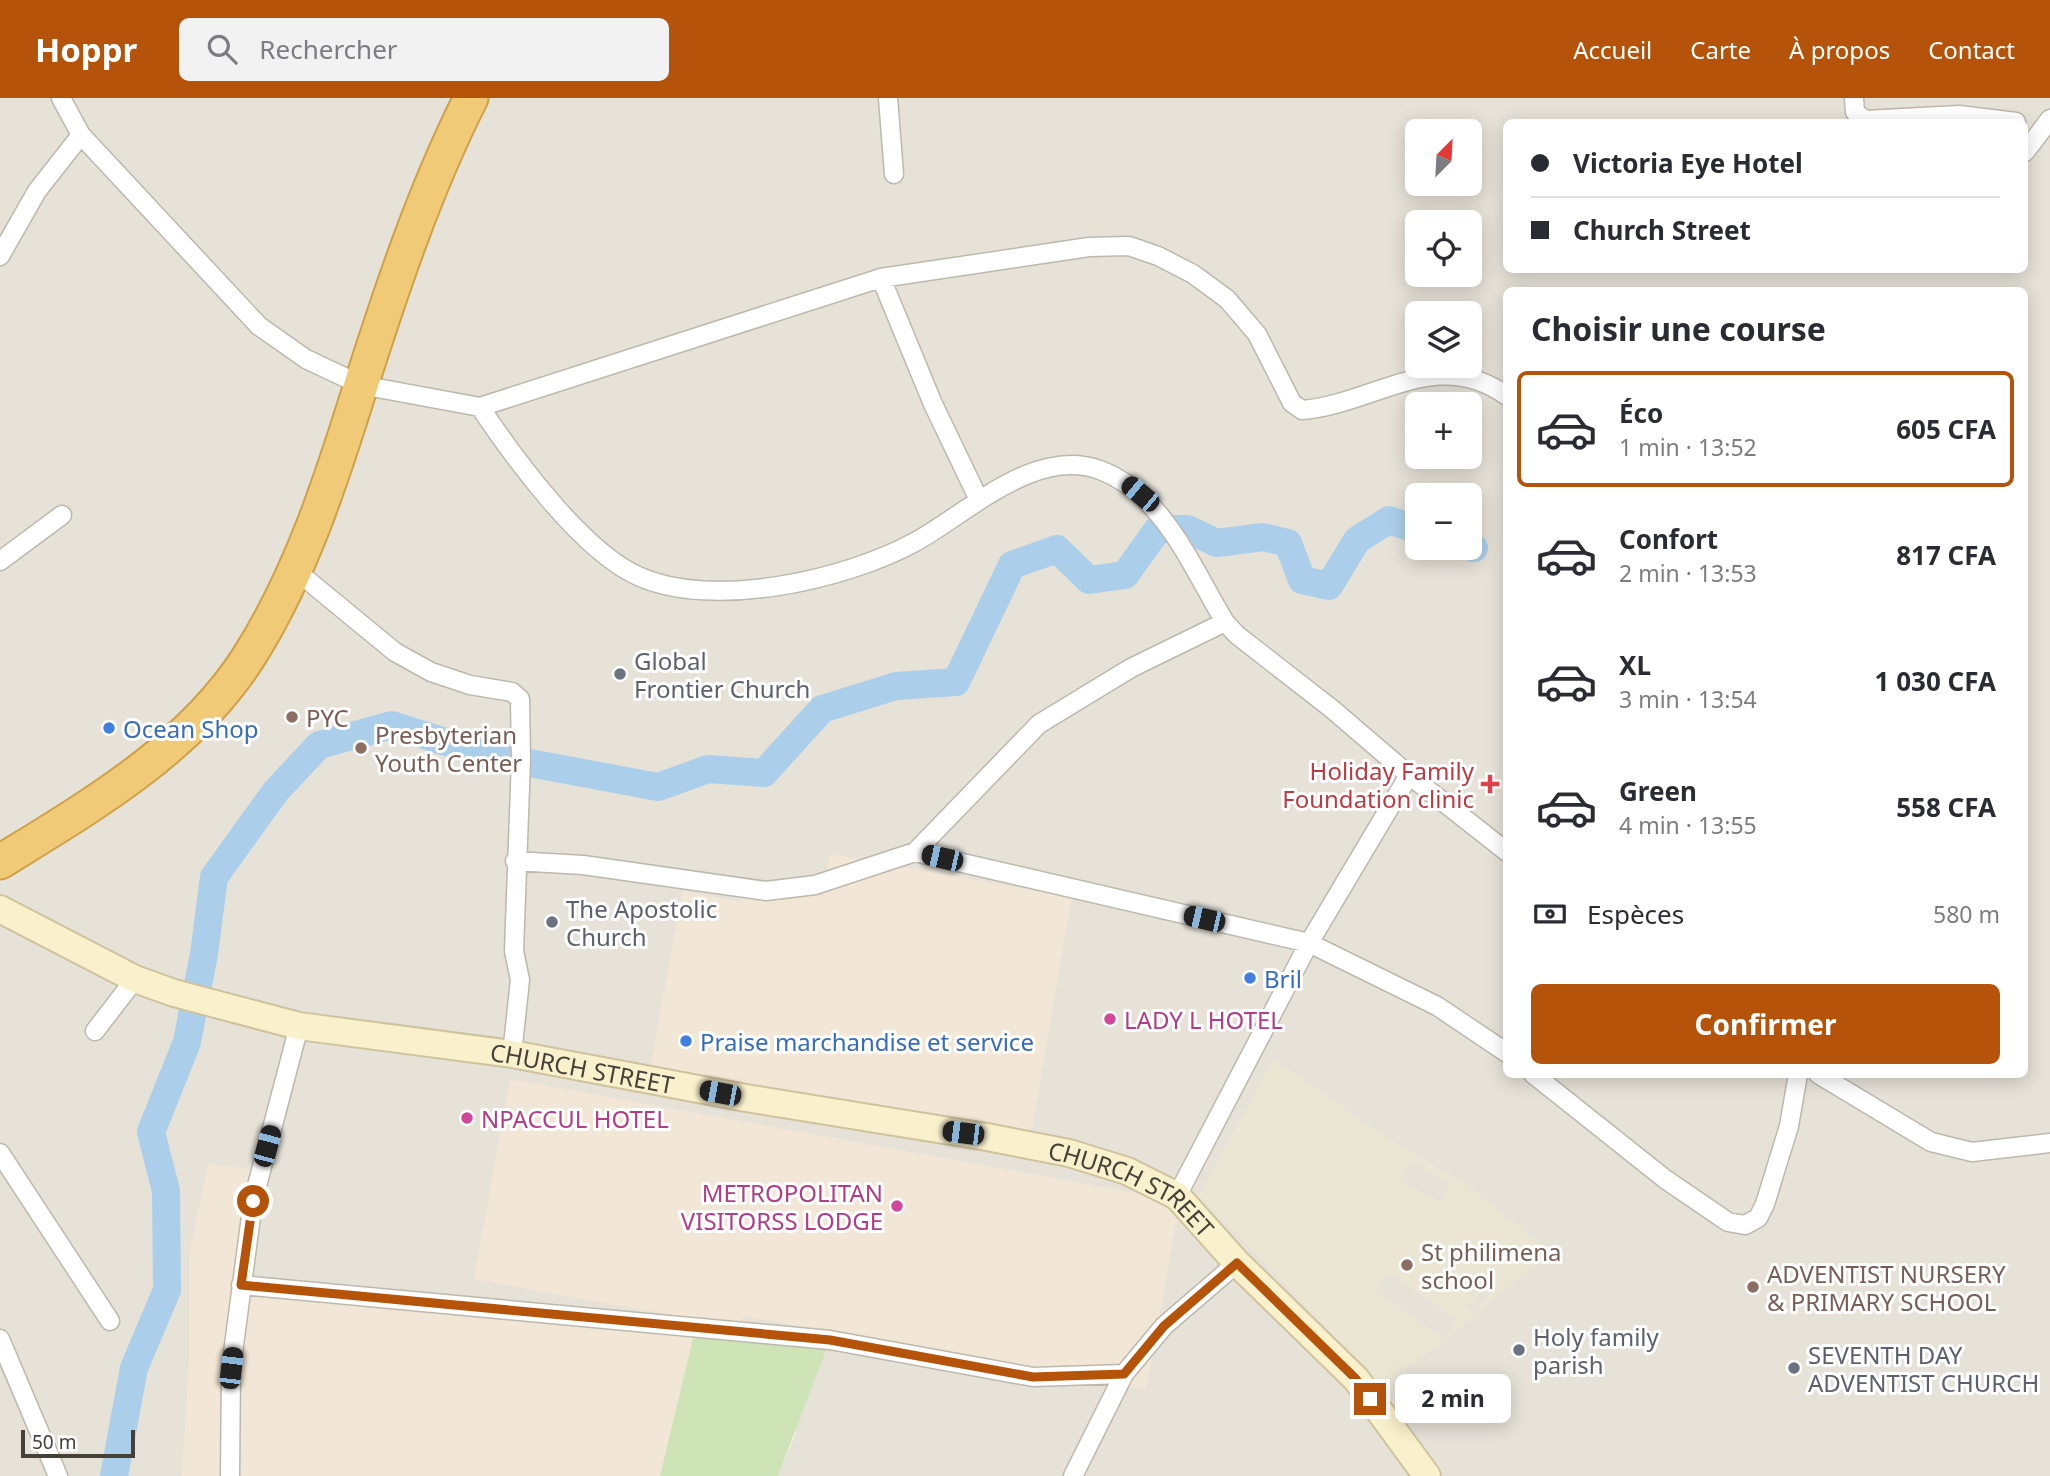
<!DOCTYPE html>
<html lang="fr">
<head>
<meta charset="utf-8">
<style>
	body { margin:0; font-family:"Noto Sans",sans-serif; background:#f2f2f3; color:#2b2b33; height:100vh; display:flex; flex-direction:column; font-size:26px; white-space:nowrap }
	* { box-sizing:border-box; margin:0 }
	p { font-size:23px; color:#7c7c81 }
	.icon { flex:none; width:38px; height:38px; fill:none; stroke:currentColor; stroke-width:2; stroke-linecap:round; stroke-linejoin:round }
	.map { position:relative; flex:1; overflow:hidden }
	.drawer { position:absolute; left:1503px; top:189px; width:525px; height:791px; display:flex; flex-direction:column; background:#fff; border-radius:10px; box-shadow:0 4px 18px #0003 }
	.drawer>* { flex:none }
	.banner { position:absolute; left:1503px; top:21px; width:525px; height:154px; border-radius:10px; box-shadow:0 4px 18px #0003; display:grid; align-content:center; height:154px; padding:0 28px; background:#fff }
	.needle { width:46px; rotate:24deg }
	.fabs { position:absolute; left:1405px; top:21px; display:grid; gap:14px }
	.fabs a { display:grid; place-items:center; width:77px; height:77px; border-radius:10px; background:#fff; box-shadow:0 4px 18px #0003; font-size:35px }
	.scale { position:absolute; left:21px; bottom:18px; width:114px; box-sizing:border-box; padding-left:7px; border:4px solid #464138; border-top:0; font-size:19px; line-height:24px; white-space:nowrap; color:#464138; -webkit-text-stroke:5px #fff; paint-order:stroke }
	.end { position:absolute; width:32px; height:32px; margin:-16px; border:9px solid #b45309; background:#fff; box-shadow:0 0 0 4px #fff }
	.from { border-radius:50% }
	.bubble { position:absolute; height:49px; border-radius:10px; background:#fff; box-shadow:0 4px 18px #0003; font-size:23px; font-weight:700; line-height:49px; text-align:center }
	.car { position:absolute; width:21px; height:42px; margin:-21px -10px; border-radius:9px; box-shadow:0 0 5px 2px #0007; background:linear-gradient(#222 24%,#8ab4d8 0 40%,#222 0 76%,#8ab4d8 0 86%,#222 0) }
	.banner b { display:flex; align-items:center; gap:24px; height:66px; font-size:26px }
	.banner b+b { border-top:2px solid #e1e1e2 }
	.banner i { width:18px; height:18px; background:#2b2b33 }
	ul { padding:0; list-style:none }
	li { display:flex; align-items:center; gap:21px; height:116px; margin:0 14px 10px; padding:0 14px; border:4px solid transparent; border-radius:10px }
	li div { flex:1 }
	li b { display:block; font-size:26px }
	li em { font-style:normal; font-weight:700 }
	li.current { border-color:#b45309 }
	li>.icon { width:63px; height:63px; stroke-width:1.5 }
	h2 { padding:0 28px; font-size:32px; line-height:84px }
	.pay { display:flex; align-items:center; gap:18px; height:77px; padding:0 28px; font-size:26px }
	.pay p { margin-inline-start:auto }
	.cta { display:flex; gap:14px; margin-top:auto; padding:14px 28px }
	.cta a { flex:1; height:80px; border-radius:10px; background:#b45309; color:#fff; font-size:28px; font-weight:700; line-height:80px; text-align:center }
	header { display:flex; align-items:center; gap:42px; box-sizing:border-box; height:98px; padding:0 35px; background:#b45309; color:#fff }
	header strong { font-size:33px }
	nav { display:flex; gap:38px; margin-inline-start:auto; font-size:24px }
	.search { width:490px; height:63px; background:#f2f2f3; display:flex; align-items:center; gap:18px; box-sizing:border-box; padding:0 24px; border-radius:10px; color:#7c7c81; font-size:26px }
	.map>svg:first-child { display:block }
	.residential { fill:#e6e2d8; fill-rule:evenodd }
	.commercial { fill:#f2e7d6 }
	.education { fill:#ebe5d4; fill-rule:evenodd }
	.green { fill:#cee3b6 }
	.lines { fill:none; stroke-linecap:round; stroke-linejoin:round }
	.river { stroke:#abcfea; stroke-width:28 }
	.street-casing { stroke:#bdb8ac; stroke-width:21 }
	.secondary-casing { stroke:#cec39d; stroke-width:30 }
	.highway-casing { stroke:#cfa047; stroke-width:37 }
	.street { stroke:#fff; stroke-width:18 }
	.secondary { stroke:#f9f0cc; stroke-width:26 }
	.highway { stroke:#f0ca77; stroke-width:33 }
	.route { stroke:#b45309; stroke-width:9 }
	.worship-dot { fill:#6b7280; stroke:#fff; stroke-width:2.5 }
	.education-dot { fill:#8d6e63; stroke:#fff; stroke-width:2.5 }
	.shop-dot { fill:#3f7fe0; stroke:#fff; stroke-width:2.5 }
	.health-dot { fill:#e0444e; stroke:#fff; stroke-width:2.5 }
	.hotel-dot { fill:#d1479c; stroke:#fff; stroke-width:2.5 }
	.labels { text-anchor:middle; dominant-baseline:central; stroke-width:6; stroke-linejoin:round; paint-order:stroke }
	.worship-label { font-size:24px; fill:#5b616d; stroke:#fff; text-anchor:start }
	.education-label { font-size:24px; fill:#785e54; stroke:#fff; text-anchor:start }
	.shop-label { font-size:24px; fill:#366cbe; stroke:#fff; text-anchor:start }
	.health-label { font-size:24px; fill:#be3a42; stroke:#fff; text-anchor:end }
	.hotel-label { font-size:24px; fill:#b23c85; stroke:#fff; text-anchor:start }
	.street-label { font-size:24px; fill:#464138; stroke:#fff }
</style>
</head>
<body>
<header>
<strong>Hoppr</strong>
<div class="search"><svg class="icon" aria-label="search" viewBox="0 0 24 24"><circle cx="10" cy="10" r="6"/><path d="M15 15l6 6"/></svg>Rechercher</div>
<nav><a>Accueil</a><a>Carte</a><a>À propos</a><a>Contact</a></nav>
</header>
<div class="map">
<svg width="2050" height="1378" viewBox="0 0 2050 1378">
	<rect width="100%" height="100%" fill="#f3f0e9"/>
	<!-- residential -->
	<path class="residential" d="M0 0H2050V1378H778L796 1335 696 1229 660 1378H0ZM1507 24H2025V172H1507ZM1418 33H1470V86H1418ZM1418 124H1470V177H1418ZM1507 192H2025V976H1507ZM1418 215H1470V268H1418ZM1418 306H1470V359H1418ZM1418 397H1470V450H1418Z"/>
	<!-- commercial -->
	<path class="commercial" d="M830 756 1072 799 1031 1036 651 968 682 793 740 804 744 784 822 798Z
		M510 981 1180 1103 1146 1292 744 1218 741 1230 474 1181Z
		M208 1066 261 1072 241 1186 696 1228 660 1378H182L189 1264V1157Z"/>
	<!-- education -->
	<path class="education" d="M1274 961 1375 1032 1467 1087 1550 1153 1440 1246 1381 1287 1199 1097ZM1410 1063 1451 1085 1441 1104 1400 1082ZM1389 1174 1457 1222 1445 1241 1375 1193ZM1487 1188 1493 1193 1473 1214 1468 1208Z"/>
	<!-- green -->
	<path class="green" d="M696 1228 830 1242 778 1378H660Z"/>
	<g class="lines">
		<!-- river -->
		<path class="river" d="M1470 448 1474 450
			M114 1378 134 1270 167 1192 166 1093 151 1034 187 944 204 856 214 779 276 693 319 647 392 627 487 657 658 689 708 671 764 675 822 611 896 588 956 584 1012 467 1057 451 1089 482 1125 477 1158 431H1187L1217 445 1263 439 1288 445 1302 482 1329 488 1357 442 1389 422 1418 432"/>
		<!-- street casing -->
		<g class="street-casing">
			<path id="street" d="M61 0 81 37 259 228 306 261 361 287 480 309 881 180 1089 149 1129 148 1158 158 1193 176 1227 201 1257 236 1292 305 1302 312C1375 306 1437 247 1507 298
				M888 0 894 76
				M1854 0 1855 14 1865 22 1959 17 2016 24
				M2025 54 2050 21
				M0 158 37 93 81 37
				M881 180 933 306 979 402
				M480 309C514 360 582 453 638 478 713 512 845 482 915 444 968 415 1035 348 1100 372 1164 396 1192 470 1225 524L1237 537 1332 611 1409 677 1507 754
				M0 463 62 417
				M294 471 395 554 431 574 470 587 512 594 520 601 521 662 514 853 520 882 512 956
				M915 754 1039 626 1131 570 1225 524
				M515 763 583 767 766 793 815 787 915 754 1309 845 1437 908 1507 955
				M95 933 135 881
				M1533 976 1665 1081 1728 1124 1745 1127 1758 1120 1765 1106 1789 1028 1798 976
				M1818 976 1931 1044 1972 1054 2050 1045
				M0 1055 110 1223
				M1177 1098 1309 845 1409 677
				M241 1187 830 1242 1033 1279 1124 1276
				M0 1241 58 1378
				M230 1378 231 1270 253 1103 299 928
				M1073 1378 1124 1276 1164 1228 1237 1165"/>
		</g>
		<!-- secondary casing -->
		<g class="secondary-casing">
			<g id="secondary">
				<path id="s1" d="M0 811 135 881 174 895 299 928 512 956 746 1000 987 1039 1069 1055 1127 1073 1177 1098 1237 1165 1356 1281 1427 1378"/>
			</g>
		</g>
		<!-- highway casing -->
		<g class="highway-casing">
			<path id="highway" d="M0 764C89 709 190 651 248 560 301 477 332 380 361 287 392 190 425 91 471 0"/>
		</g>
		<!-- street -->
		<use href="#street" class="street"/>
		<!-- secondary -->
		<use href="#secondary" class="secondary"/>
		<!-- highway -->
		<use href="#highway" class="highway"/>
	</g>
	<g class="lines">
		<!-- route -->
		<path class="route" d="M253 1103 241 1187 830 1242 1033 1279 1124 1276 1164 1228 1237 1165 1356 1281 1370 1301"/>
	</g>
	<!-- markers -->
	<g class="worship-dot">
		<circle cx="620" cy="576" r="7"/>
		<circle cx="552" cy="824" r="7"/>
		<circle cx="1519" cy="1252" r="7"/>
		<circle cx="1794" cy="1270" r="7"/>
	</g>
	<g class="education-dot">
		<circle cx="292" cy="619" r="7"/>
		<circle cx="361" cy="650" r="7"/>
		<circle cx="1407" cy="1167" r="7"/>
		<circle cx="1753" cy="1189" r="7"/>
	</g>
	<g class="shop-dot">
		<circle cx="109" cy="630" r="7"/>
		<circle cx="1250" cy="880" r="7"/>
		<circle cx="686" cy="943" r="7"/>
	</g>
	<path class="health-dot" d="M1486.5 675.5h7v7h7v7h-7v7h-7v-7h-7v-7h7z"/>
	<g class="hotel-dot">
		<circle cx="1110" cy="921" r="7"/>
		<circle cx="467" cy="1020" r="7"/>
		<circle cx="897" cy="1108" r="7"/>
	</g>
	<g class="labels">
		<!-- worship labels -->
		<g class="worship-label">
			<text x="634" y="562">Global<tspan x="634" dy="28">Frontier Church</tspan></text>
			<text x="566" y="810">The Apostolic<tspan x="566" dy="28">Church</tspan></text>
			<text x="1533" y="1238">Holy family<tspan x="1533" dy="28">parish</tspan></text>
			<text x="1808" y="1256">SEVENTH DAY<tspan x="1808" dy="28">ADVENTIST CHURCH</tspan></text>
		</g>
		<!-- education labels -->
		<g class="education-label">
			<text x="306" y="619">PYC</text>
			<text x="375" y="636">Presbyterian<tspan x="375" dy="28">Youth Center</tspan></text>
			<text x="1421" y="1153">St philimena<tspan x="1421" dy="28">school</tspan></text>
			<text x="1767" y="1175">ADVENTIST NURSERY<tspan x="1767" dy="28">&amp; PRIMARY SCHOOL</tspan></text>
		</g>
		<!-- shop labels -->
		<g class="shop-label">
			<text x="123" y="630">Ocean Shop</text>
			<text x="1264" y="880">Bril</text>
			<text x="700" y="943">Praise marchandise et service</text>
		</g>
		<!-- health labels -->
		<g class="health-label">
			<text x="1474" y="672">Holiday Family<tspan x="1474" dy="28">Foundation clinic</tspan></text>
		</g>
		<!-- hotel labels -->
		<g class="hotel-label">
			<text x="1124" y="921">LADY L HOTEL</text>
			<text x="481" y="1020">NPACCUL HOTEL</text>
			<text x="883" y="1094" text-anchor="end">METROPOLITAN<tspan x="883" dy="28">VISITORSS LODGE</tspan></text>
		</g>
		<!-- street labels -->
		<g class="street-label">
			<text stroke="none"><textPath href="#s1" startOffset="609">CHURCH STREET</textPath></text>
			<text stroke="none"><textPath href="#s1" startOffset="1176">CHURCH STREET</textPath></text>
		</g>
	</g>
</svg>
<div class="fabs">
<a><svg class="needle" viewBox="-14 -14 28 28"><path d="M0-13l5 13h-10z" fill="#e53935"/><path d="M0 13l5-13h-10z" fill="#7c7c81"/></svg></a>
<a><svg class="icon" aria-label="locate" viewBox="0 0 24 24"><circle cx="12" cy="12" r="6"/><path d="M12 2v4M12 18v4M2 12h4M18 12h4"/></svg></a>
<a><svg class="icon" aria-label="layers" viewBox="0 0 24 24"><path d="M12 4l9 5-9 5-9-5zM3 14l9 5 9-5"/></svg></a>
<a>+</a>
<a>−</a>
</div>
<div class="scale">50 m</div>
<i class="end from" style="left:253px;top:1103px"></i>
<i class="end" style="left:1370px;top:1301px"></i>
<div class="bubble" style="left:1395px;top:1276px;width:116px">2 min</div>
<i class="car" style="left:1140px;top:396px;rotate:310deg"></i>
<i class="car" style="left:942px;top:760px;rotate:283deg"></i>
<i class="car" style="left:1204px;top:821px;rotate:283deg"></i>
<i class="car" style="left:720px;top:995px;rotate:281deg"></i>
<i class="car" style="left:963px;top:1035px;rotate:277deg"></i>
<i class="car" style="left:267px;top:1048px;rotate:15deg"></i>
<i class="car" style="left:231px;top:1270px;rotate:7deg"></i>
<div class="banner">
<b><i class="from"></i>Victoria Eye Hotel</b>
<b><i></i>Church Street</b>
</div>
<section class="drawer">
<h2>Choisir une course</h2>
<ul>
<li class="current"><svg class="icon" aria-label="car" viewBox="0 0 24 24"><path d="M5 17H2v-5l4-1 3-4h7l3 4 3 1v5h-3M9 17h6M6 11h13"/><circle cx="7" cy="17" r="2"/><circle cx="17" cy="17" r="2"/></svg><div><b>Éco</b><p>1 min · 13:52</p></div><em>605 CFA</em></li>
<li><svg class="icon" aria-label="car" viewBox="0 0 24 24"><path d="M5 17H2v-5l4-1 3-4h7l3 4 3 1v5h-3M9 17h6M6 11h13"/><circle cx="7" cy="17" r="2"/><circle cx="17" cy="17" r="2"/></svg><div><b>Confort</b><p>2 min · 13:53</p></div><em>817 CFA</em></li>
<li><svg class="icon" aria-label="car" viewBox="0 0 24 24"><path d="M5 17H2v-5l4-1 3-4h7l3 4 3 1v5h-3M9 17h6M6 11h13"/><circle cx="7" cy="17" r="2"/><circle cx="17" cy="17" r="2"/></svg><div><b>XL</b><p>3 min · 13:54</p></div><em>1 030 CFA</em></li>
<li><svg class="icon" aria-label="car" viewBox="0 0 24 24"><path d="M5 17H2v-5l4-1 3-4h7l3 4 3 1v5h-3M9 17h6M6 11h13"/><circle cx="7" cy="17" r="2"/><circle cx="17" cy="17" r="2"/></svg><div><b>Green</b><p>4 min · 13:55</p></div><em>558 CFA</em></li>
</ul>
<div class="pay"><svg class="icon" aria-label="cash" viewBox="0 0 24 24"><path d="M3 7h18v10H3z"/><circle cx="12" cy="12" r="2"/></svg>Espèces<p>580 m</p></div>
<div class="cta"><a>Confirmer</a></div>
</section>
</div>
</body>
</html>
